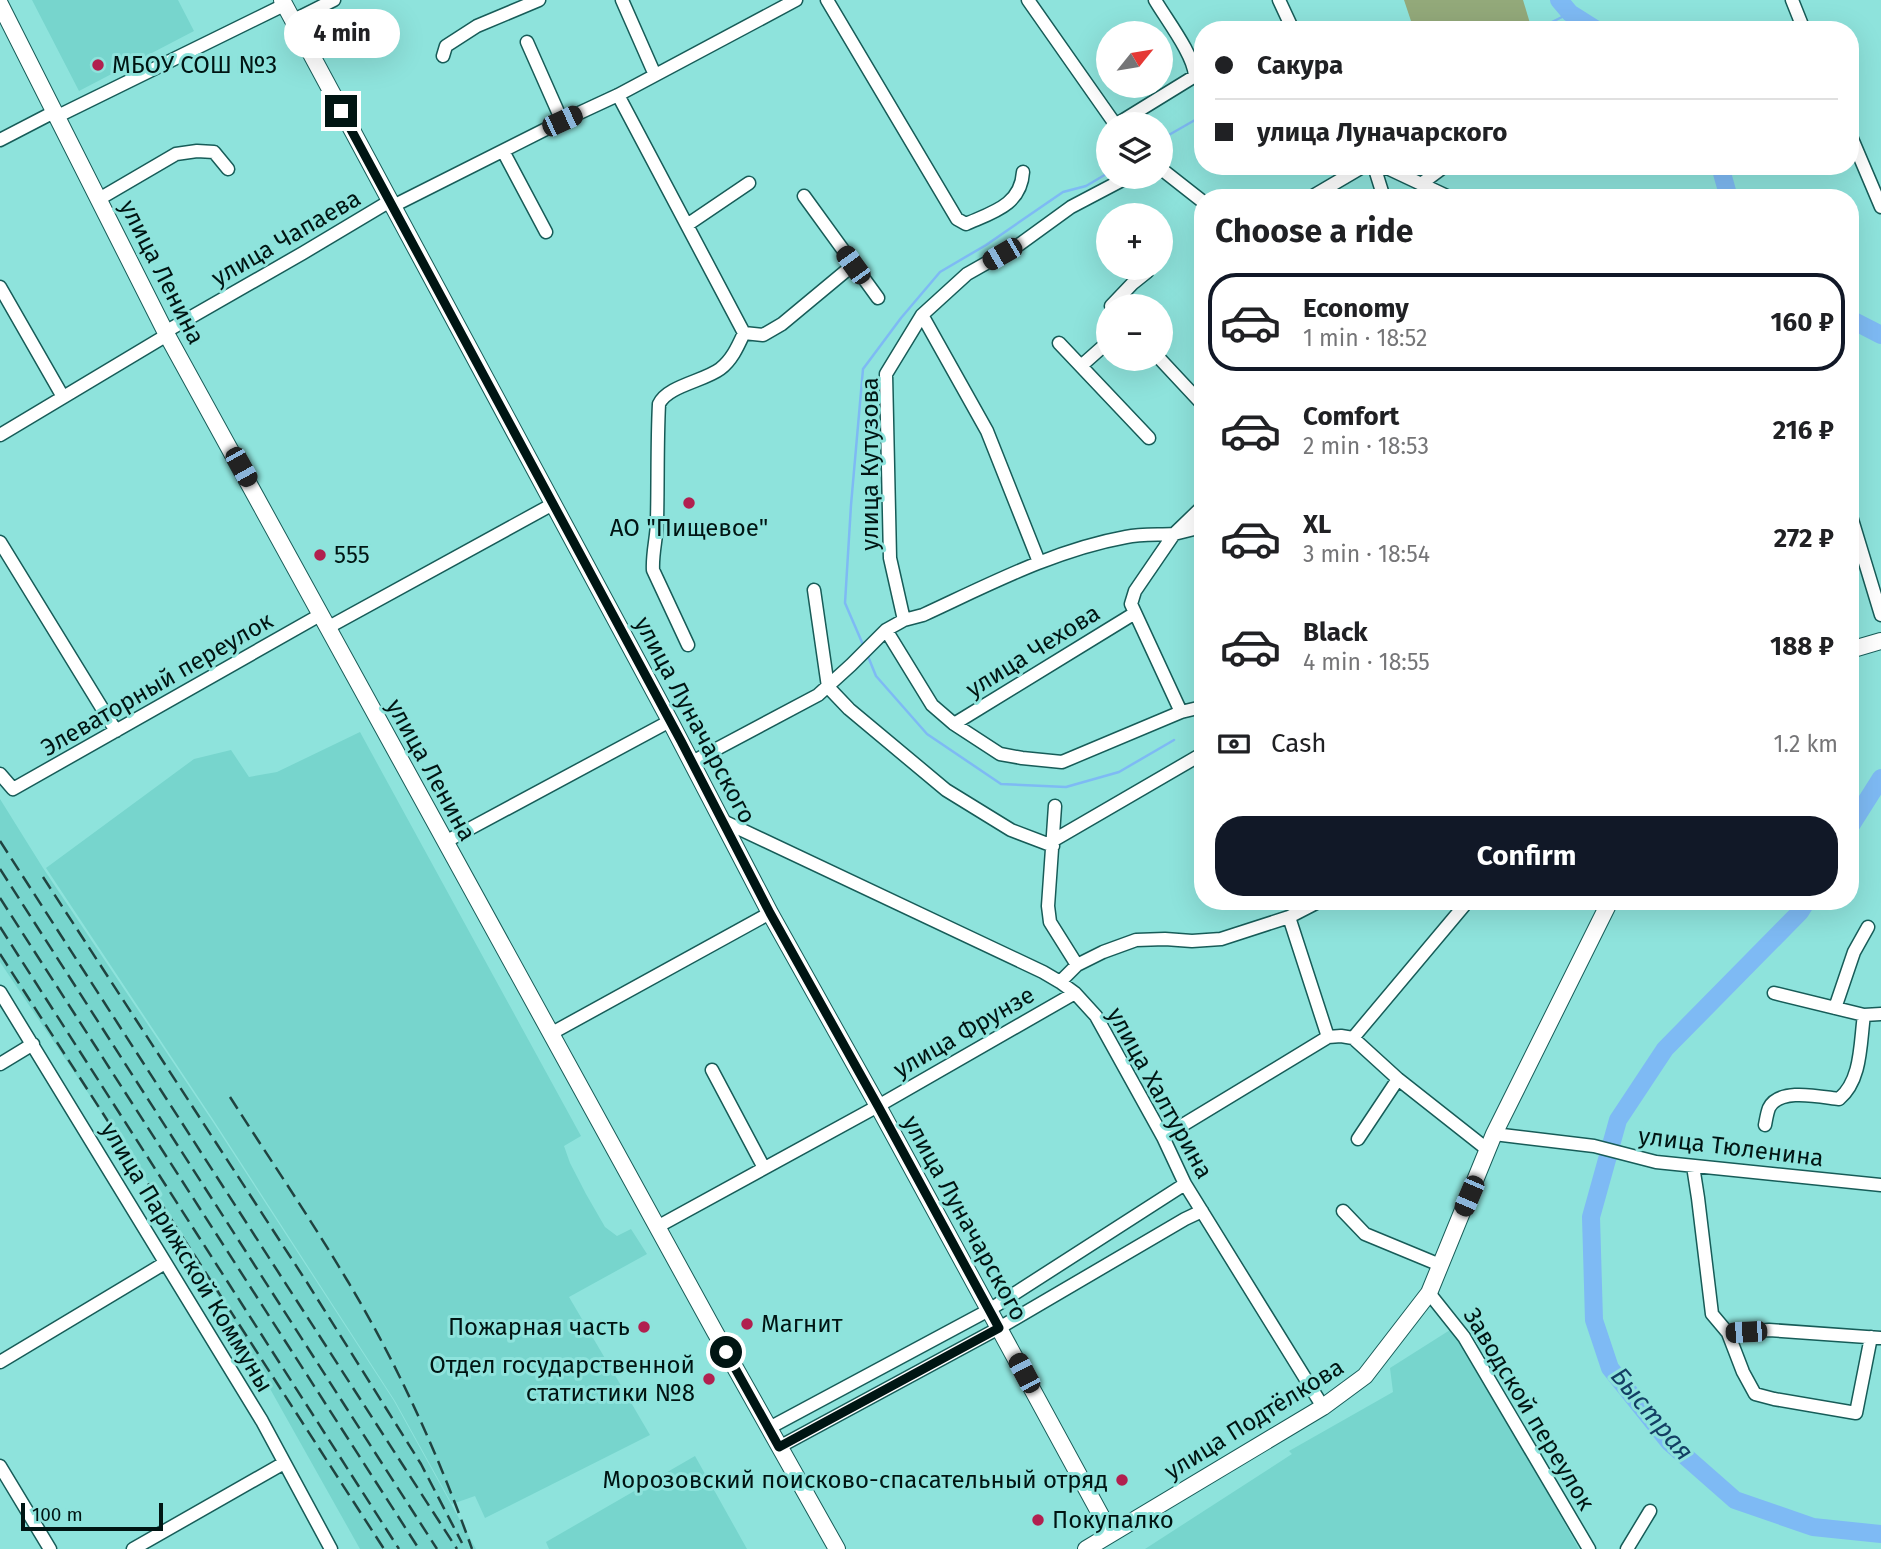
<!DOCTYPE html>
<html lang="en">
<head>
<meta charset="utf-8">
<style>
	body { margin:0; font-family:"Fira Sans",sans-serif; background:#f2f2f2; color:#202124; height:100vh; display:flex; flex-direction:column; font-size:26px; white-space:nowrap }
	* { box-sizing:border-box; margin:0 }
	p { font-size:23px; color:#757577 }
	.icon { flex:none; width:38px; height:38px; fill:none; stroke:currentColor; stroke-width:2; stroke-linecap:round; stroke-linejoin:round }
	.map { position:relative; flex:1; overflow:hidden }
	.details { position:absolute; left:1194px; top:189px; width:665px; height:721px; display:flex; flex-direction:column; background:#fff; border-radius:28px; box-shadow:0 7px 28px #0002 }
	.details>* { flex:none }
	.guide { position:absolute; left:1194px; top:21px; width:665px; height:154px; border-radius:28px; box-shadow:0 7px 28px #0002; display:grid; align-content:center; height:154px; padding:0 21px; background:#fff }
	.needle { width:46px; rotate:60deg }
	.tools { position:absolute; left:1096px; top:21px; display:grid; gap:14px }
	.tools a { display:grid; place-items:center; width:77px; height:77px; border-radius:50%; background:#fff; box-shadow:0 7px 28px #0002; font-size:35px }
	.scale { position:absolute; left:21px; bottom:18px; width:142px; box-sizing:border-box; padding-left:7px; border:4px solid #001513; border-top:0; font-size:19px; line-height:24px; white-space:nowrap; color:#001513; -webkit-text-stroke:5px #8ee3dc; paint-order:stroke }
	.end { position:absolute; width:32px; height:32px; margin:-16px; border:9px solid #001513; background:#fff; box-shadow:0 0 0 4px #fff }
	.from { border-radius:50% }
	.bubble { position:absolute; height:49px; border-radius:24px; background:#fff; box-shadow:0 7px 28px #0002; font-size:23px; font-weight:700; line-height:49px; text-align:center }
	.car { position:absolute; width:21px; height:42px; margin:-21px -10px; border-radius:9px; box-shadow:0 0 5px 2px #0007; background:linear-gradient(#222 24%,#8ab4d8 0 40%,#222 0 76%,#8ab4d8 0 86%,#222 0) }
	.guide b { display:flex; align-items:center; gap:24px; height:66px; font-size:26px }
	.guide b+b { border-top:2px solid #e0e0e0 }
	.guide i { width:18px; height:18px; background:#202124 }
	ul { padding:0; list-style:none }
	li { display:flex; align-items:center; gap:21px; height:98px; margin:0 14px 10px; padding:0 7px; border:4px solid transparent; border-radius:28px }
	li div { flex:1 }
	li b { display:block; font-size:26px }
	li em { font-style:normal; font-weight:700 }
	li.on { border-color:#111827 }
	li>.icon { width:63px; height:63px; stroke-width:1.5 }
	h2 { padding:0 21px; font-size:32px; line-height:84px }
	.pay { display:flex; align-items:center; gap:18px; height:77px; padding:0 21px; font-size:26px }
	.pay p { margin-inline-start:auto }
	.button { display:flex; gap:14px; margin-top:auto; padding:14px 21px }
	.button a { flex:1; height:80px; border-radius:28px; background:#111827; color:#fff; font-size:28px; font-weight:700; line-height:80px; text-align:center }
	.map>svg:first-child { display:block }
	.built { fill:#77d5cd }
	.green { fill:#93a97a }
	.lines { fill:none; stroke-linecap:round; stroke-linejoin:round }
	.stream { stroke:#7ebaf4; stroke-width:2.5 }
	.river { stroke:#7ebaf4; stroke-width:18 }
	.minor-casing { stroke:#175c58; stroke-width:15 }
	.major-casing { stroke:#175c58; stroke-width:18 }
	.minor { stroke:#fff; stroke-width:12 }
	.major { stroke:#fff; stroke-width:16 }
	.rail { stroke:#204340; stroke-width:2.5; stroke-dasharray:14 7; stroke-linecap:butt }
	.route { stroke:#001513; stroke-width:9 }
	.poi-dot { fill:#b1204f; stroke:#8ee3dc; stroke-width:2.5 }
	.labels { text-anchor:middle; dominant-baseline:central; stroke-width:6; stroke-linejoin:round; paint-order:stroke }
	.poi-label { font-size:24px; fill:#001513; stroke:#8ee3dc; text-anchor:start }
	.street-label { font-size:24px; fill:#001513; stroke:#8ee3dc }
	.water-label { font-size:26px; font-style:italic; fill:#133f64; stroke:#8ee3dc }
</style>
</head>
<body>
<div class="map">
<svg width="1881" height="1549" viewBox="0 0 1881 1549">
	<rect width="100%" height="100%" fill="#8ee3dc"/>
	<!-- built -->
	<path class="built" d="M32 0H178L194 31 79 91Z
		M360 732 581 1136 564 1146 570 1163 586 1194 605 1227 617 1236 631 1229 647 1254 569 1297 650 1435 485 1518 475 1496 452 1504 395 1401 214 1121 46 868 194 759 231 750 249 777 277 772Z
		M0 799 43 868 213 1122 394 1401 476 1549H360L183 1234 0 962Z
		M1450 1330 1467 1348 1579 1549H1145L1292 1454 1289 1451 1393 1392 1390 1368Z
		M695 1456 747 1549H549L546 1542Z"/>
	<!-- green -->
	<path class="green" d="M1404 0H1523L1532 30H1414Z"/>
	<g class="lines">
		<!-- stream -->
		<path class="stream" d="M1536 30 1570 13
			M1160 140 1202 116
			M864 647 845 603 851 505 863 369 901 318 940 272 986 245 1063 192 1086 186 1108 173
			M867 654 876 676 927 734 1001 784 1066 787 1119 772 1174 740"/>
		<!-- river -->
		<path class="river" d="M1559 0 1570 13 1597 30
			M1720 166 1729 198
			M1850 319 1881 335
			M1850 827 1881 778
			M1807 901 1800 912 1665 1049 1618 1120 1591 1217 1594 1320 1610 1368 1669 1442 1735 1500 1813 1527 1881 1534"/>
		<!-- minor casing -->
		<g class="minor-casing">
			<path id="minor" d="M622 0 655 75
				M827 0 957 219 966 224C993 212 1021 205 1023 172
				M1028 0 1115 124
				M1279 0 1293 30
				M1792 0 1804 30
				M292 21 334 0
				M527 42 562 121
				M443 56 446 46 477 26 539 0
				M618 95 744 333
				M56 117 284 5
				M1117 124 1195 76C1194 55 1166 19 1155 0
				M1850 134 1881 207
				M0 140 54 112
				M503 151 546 232
				M1374 166 1384 198
				M1383 166 1451 198
				M1160 168 1202 201
				M1421 184 1445 166
				M804 196 878 298
				M1313 196 1364 166
				M99 199 176 154 197 151 214 152 228 169
				M393 206 562 121 618 95 796 0
				M687 225 749 183
				M0 287 63 397
				M1111 306 1132 284 1147 272
				M922 315 987 431 1039 562
				M165 332 303 253 390 201
				M744 333 763 335 782 324 853 265
				M1059 343 1149 438
				M1160 359 1202 404
				M1081 366 1108 342
				M0 435 167 335
				M1850 513 1881 615
				M0 542 116 731
				M814 590 828 687 849 709 946 790 1011 830 1053 846
				M904 620 890 558 886 374 922 315 967 274 1020 244 1071 207 1128 177
				M327 628 553 504
				M886 630 932 705 954 724 1000 754 1022 758 1062 762 1181 712 1202 707
				M688 645 653 570C652 553 657 537 657 521 658 482 657 443 659 404 667 386 704 381 720 369 732 360 738 346 744 333
				M1181 712 1131 604 1135 591 1174 534 1202 527
				M954 724 1135 613
				M692 762 818 695 851 665 886 630 904 620 923 615C988 585 1054 550 1126 537 1141 534 1158 535 1174 534L1202 507
				M0 774 13 789 320 615
				M1055 806 1048 906 1050 922 1077 965
				M723 821 1043 972 1060 982 1075 993 1096 1016 1163 1137 1185 1184 1323 1407
				M1054 840 1202 754
				M445 842 670 721
				M1289 917 1328 1037
				M1060 982 1077 965 1103 952 1136 940 1165 939 1192 941 1221 939 1289 917 1320 901
				M0 992 262 1421 331 1549
				M1774 993 1864 1015 1881 1014
				M1835 1008 1854 952 1868 927
				M552 1033 770 913
				M1353 1038 1468 901
				M0 1064 33 1044
				M712 1070 764 1168
				M1765 1125C1766 1120 1767 1113 1769 1108 1779 1087 1821 1097 1839 1099 1862 1080 1860 1043 1864 1015
				M1494 1134 1594 1146 1656 1162 1881 1185
				M1163 1137 1328 1037 1341 1036 1353 1038 1398 1079 1488 1150
				M1358 1139 1398 1079
				M1693 1166 1698 1198 1712 1314 1728 1333 1743 1372 1755 1394 1774 1399 1856 1413 1871 1337
				M1343 1211 1365 1234 1440 1265
				M657 1227 878 1106 1075 993
				M1429 1293 1464 1337 1589 1549
				M1728 1333 1769 1330 1881 1338
				M0 1362 165 1263
				M769 1428 989 1310 1185 1184
				M779 1447 999 1328 1185 1219 1202 1211
				M0 1466 50 1549
				M133 1549 284 1463
				M1627 1549 1650 1511"/>
		</g>
		<!-- major casing -->
		<g class="major-casing">
			<path id="major" d="M282 0 670 721 770 913 878 1106 1111 1534
				M0 4 167 335 715 1332 837 1549
				M1850 650 1881 641
				M1086 1549 1323 1407 1365 1376 1429 1293 1494 1134 1610 901"/>
		</g>
		<!-- minor -->
		<use href="#minor" class="minor"/>
		<!-- major -->
		<use href="#major" class="major"/>
		<!-- rail -->
		<path class="rail" d="M0 841 457 1549
			M0 869 437 1549
			M43 877 308 1284 421 1464 462 1543
			M0 898 419 1549
			M0 927 399 1549
			M0 954 384 1549
			M230 1097C269 1158 310 1218 347 1280 398 1365 439 1456 472 1549"/>
	</g>
	<g class="lines">
		<!-- route -->
		<path class="route" d="M341 111 681 741 770 913 878 1106 999 1328 779 1447 726 1352"/>
	</g>
	<!-- markers -->
	<g class="poi-dot">
		<circle cx="98" cy="65" r="7"/>
		<circle cx="689" cy="503" r="7"/>
		<circle cx="320" cy="555" r="7"/>
		<circle cx="747" cy="1324" r="7"/>
		<circle cx="644" cy="1327" r="7"/>
		<circle cx="709" cy="1379" r="7"/>
		<circle cx="1122" cy="1480" r="7"/>
		<circle cx="1038" cy="1520" r="7"/>
	</g>
	<g class="labels">
		<!-- poi labels -->
		<g class="poi-label">
			<text x="112" y="65">МБОУ СОШ №3</text>
			<text x="689" y="528" text-anchor="middle">АО "Пищевое"</text>
			<text x="334" y="555">555</text>
			<text x="761" y="1324">Магнит</text>
			<text x="630" y="1327" text-anchor="end">Пожарная часть</text>
			<text x="695" y="1365" text-anchor="end">Отдел государственной<tspan x="695" dy="28">статистики №8</tspan></text>
			<text x="1108" y="1480" text-anchor="end">Морозовский поисково-спасательный отряд</text>
			<text x="1052" y="1520">Покупалко</text>
		</g>
		<!-- street labels -->
		<g class="street-label">
			<text transform="translate(286 238) rotate(-30)">улица Чапаева</text>
			<text transform="translate(162 272) rotate(63)">улица Ленина</text>
			<text transform="translate(870 464) rotate(-90)">улица Кутузова</text>
			<text transform="translate(1033 651) rotate(-32)">улица Чехова</text>
			<text transform="translate(157 684) rotate(-30)">Элеваторный переулок</text>
			<text transform="translate(695 720) rotate(62)">улица Луначарского</text>
			<text transform="translate(431 770) rotate(61)">улица Ленина</text>
			<text transform="translate(964 1032) rotate(-30)">улица Фрунзе</text>
			<text transform="translate(1160 1093) rotate(61)">улица Халтурина</text>
			<text transform="translate(1731 1147) rotate(7)">улица Тюленина</text>
			<text transform="translate(965 1218) rotate(61)">улица Луначарского</text>
			<text transform="translate(187 1257) rotate(59)">улица Парижской Коммуны</text>
			<text transform="translate(1529 1409) rotate(59)">Заводской переулок</text>
			<text transform="translate(1254 1419) rotate(-32)">улица Подтёлкова</text>
		</g>
		<!-- water labels -->
		<g class="water-label">
			<text transform="translate(1652 1414) rotate(50)">Быстрая</text>
		</g>
	</g>
</svg>
<div class="tools">
<a><svg class="needle" viewBox="-14 -14 28 28"><path d="M0-13l5 13h-10z" fill="#e53935"/><path d="M0 13l5-13h-10z" fill="#757577"/></svg></a>
<a><svg class="icon" aria-label="layers" viewBox="0 0 24 24"><path d="M12 4l9 5-9 5-9-5zM3 14l9 5 9-5"/></svg></a>
<a>+</a>
<a>−</a>
</div>
<div class="scale">100 m</div>
<i class="end from" style="left:726px;top:1352px"></i>
<i class="end" style="left:341px;top:111px"></i>
<div class="bubble" style="left:284px;top:9px;width:116px">4 min</div>
<i class="car" style="left:562px;top:121px;rotate:65deg"></i>
<i class="car" style="left:1002px;top:254px;rotate:240deg"></i>
<i class="car" style="left:853px;top:265px;rotate:324deg"></i>
<i class="car" style="left:241px;top:467px;rotate:151deg"></i>
<i class="car" style="left:1469px;top:1196px;rotate:203deg"></i>
<i class="car" style="left:1746px;top:1332px;rotate:267deg"></i>
<i class="car" style="left:1024px;top:1373px;rotate:332deg"></i>
<div class="guide">
<b><i class="from"></i>Сакура</b>
<b><i></i>улица Луначарского</b>
</div>
<section class="details">
<h2>Choose a ride</h2>
<ul>
<li class="on"><svg class="icon" aria-label="car" viewBox="0 0 24 24"><path d="M5 17H2v-5l4-1 3-4h7l3 4 3 1v5h-3M9 17h6M6 11h13"/><circle cx="7" cy="17" r="2"/><circle cx="17" cy="17" r="2"/></svg><div><b>Economy</b><p>1 min · 18:52</p></div><em>160 ₽</em></li>
<li><svg class="icon" aria-label="car" viewBox="0 0 24 24"><path d="M5 17H2v-5l4-1 3-4h7l3 4 3 1v5h-3M9 17h6M6 11h13"/><circle cx="7" cy="17" r="2"/><circle cx="17" cy="17" r="2"/></svg><div><b>Comfort</b><p>2 min · 18:53</p></div><em>216 ₽</em></li>
<li><svg class="icon" aria-label="car" viewBox="0 0 24 24"><path d="M5 17H2v-5l4-1 3-4h7l3 4 3 1v5h-3M9 17h6M6 11h13"/><circle cx="7" cy="17" r="2"/><circle cx="17" cy="17" r="2"/></svg><div><b>XL</b><p>3 min · 18:54</p></div><em>272 ₽</em></li>
<li><svg class="icon" aria-label="car" viewBox="0 0 24 24"><path d="M5 17H2v-5l4-1 3-4h7l3 4 3 1v5h-3M9 17h6M6 11h13"/><circle cx="7" cy="17" r="2"/><circle cx="17" cy="17" r="2"/></svg><div><b>Black</b><p>4 min · 18:55</p></div><em>188 ₽</em></li>
</ul>
<div class="pay"><svg class="icon" aria-label="cash" viewBox="0 0 24 24"><path d="M3 7h18v10H3z"/><circle cx="12" cy="12" r="2"/></svg>Cash<p>1.2 km</p></div>
<div class="button"><a>Confirm</a></div>
</section>
</div>
</body>
</html>
